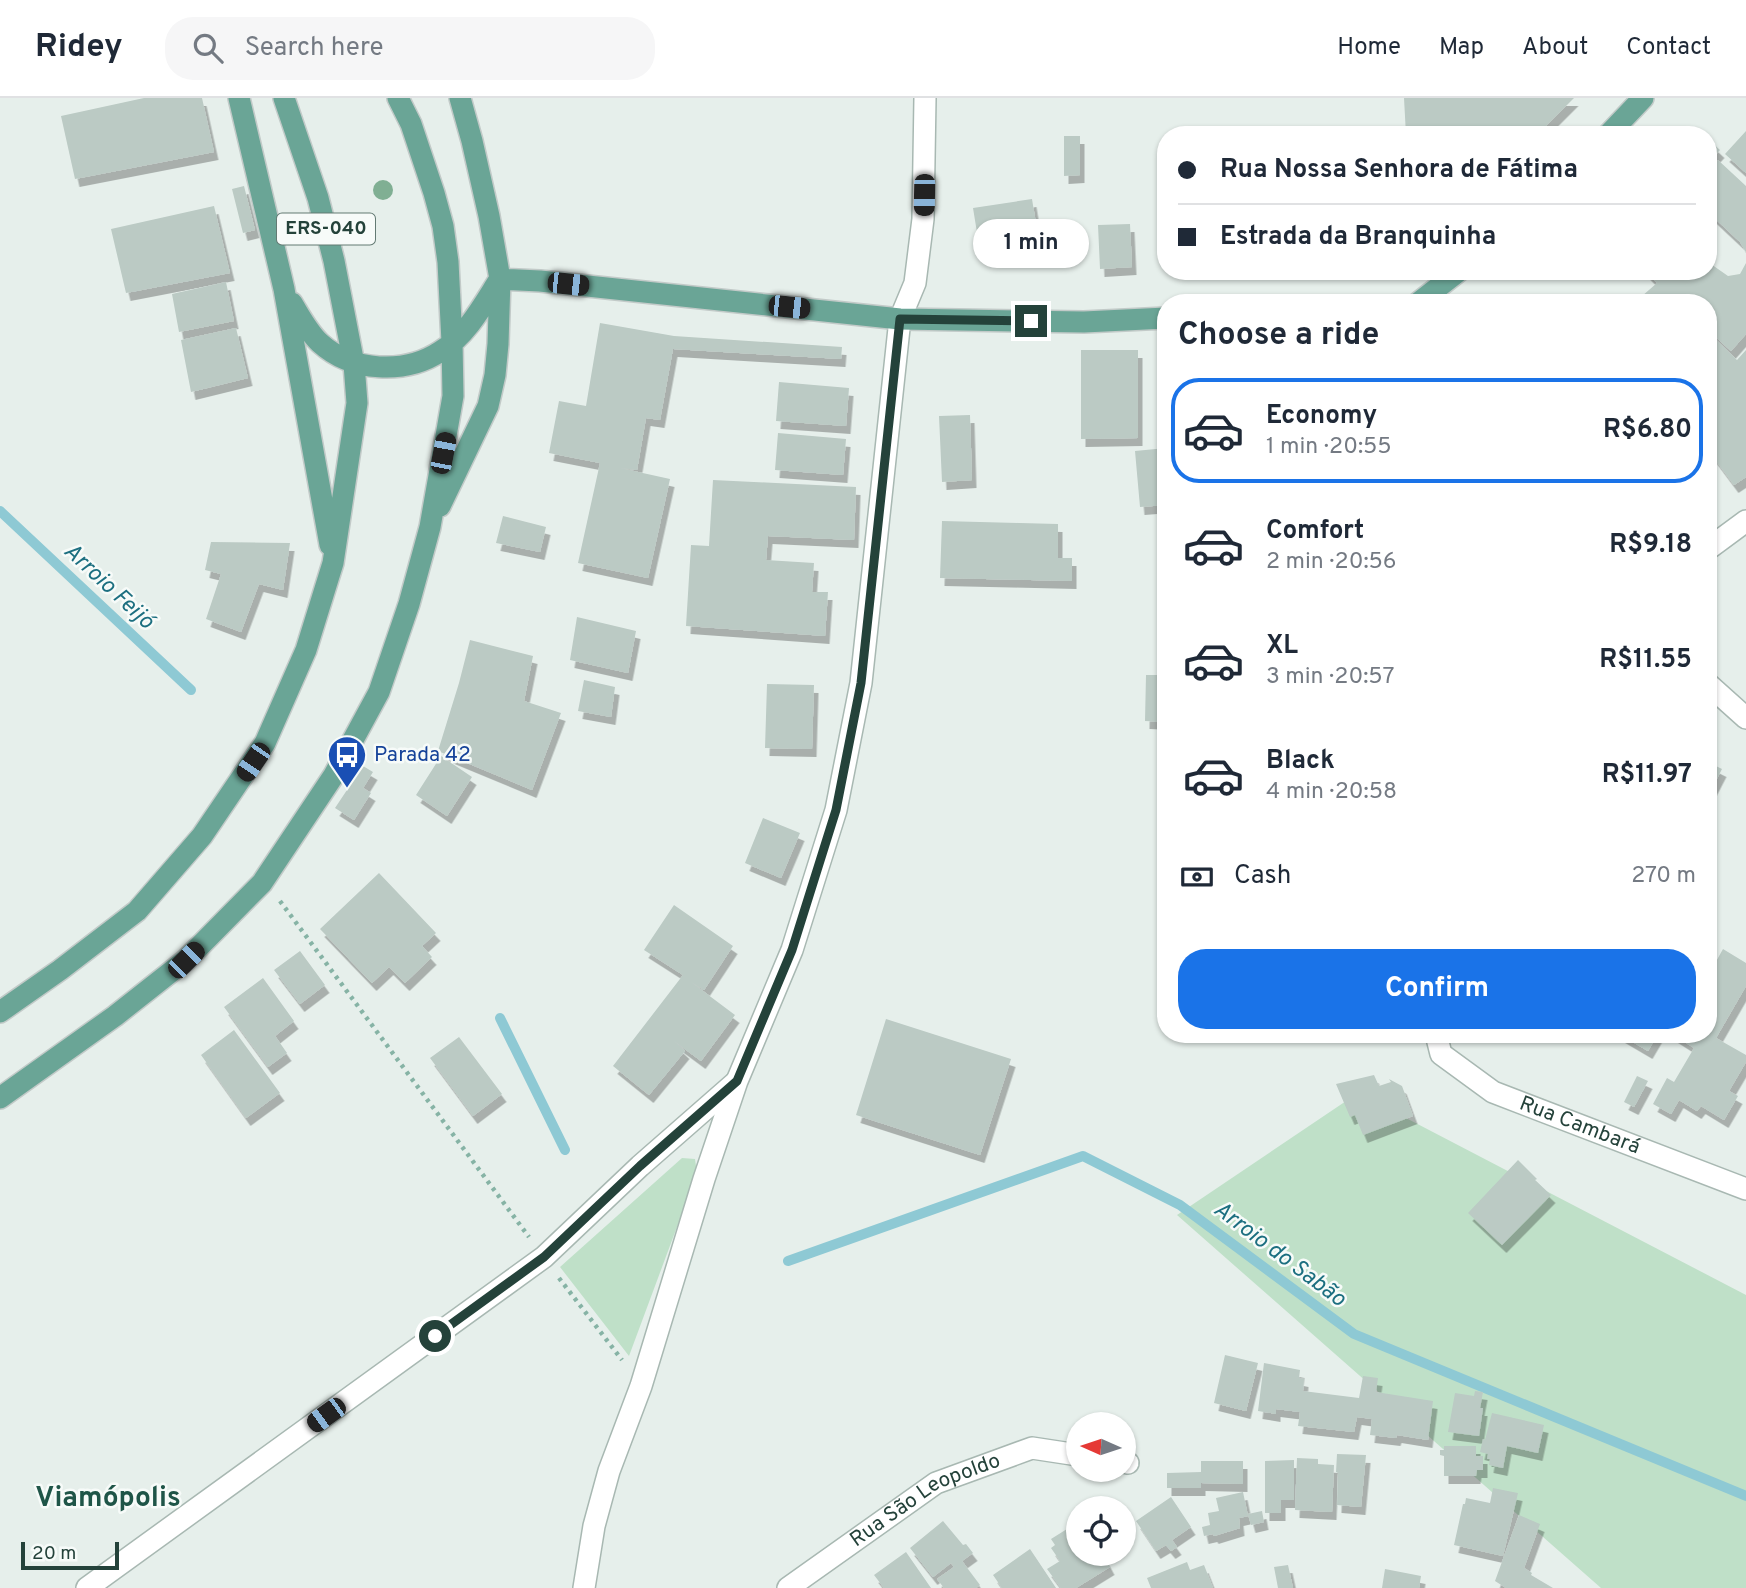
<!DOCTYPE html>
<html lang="en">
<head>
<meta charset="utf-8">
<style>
	body { margin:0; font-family:Overpass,sans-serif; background:#f6f6f7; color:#1f2937; height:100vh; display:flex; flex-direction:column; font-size:26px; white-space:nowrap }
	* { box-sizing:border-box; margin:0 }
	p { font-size:23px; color:#747a83 }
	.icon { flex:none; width:38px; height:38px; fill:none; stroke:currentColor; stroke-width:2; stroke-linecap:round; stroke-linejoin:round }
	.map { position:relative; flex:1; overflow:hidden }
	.sheet { position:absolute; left:1157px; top:196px; width:560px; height:749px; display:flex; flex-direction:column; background:#fff; border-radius:28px; box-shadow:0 2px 5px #0004 }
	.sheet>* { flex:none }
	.hud { position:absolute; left:1157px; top:28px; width:560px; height:154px; border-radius:28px; box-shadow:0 2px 5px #0004; display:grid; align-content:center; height:154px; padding:0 21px; background:#fff }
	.needle { width:46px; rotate:273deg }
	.buttons { position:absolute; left:1066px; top:1314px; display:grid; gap:14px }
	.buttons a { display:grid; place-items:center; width:70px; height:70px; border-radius:50%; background:#fff; box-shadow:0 2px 5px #0004; font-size:35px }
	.scale { position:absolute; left:21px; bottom:18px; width:98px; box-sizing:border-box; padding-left:7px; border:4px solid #24423a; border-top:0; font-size:19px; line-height:24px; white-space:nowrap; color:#24423a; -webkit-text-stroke:5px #f7fbf9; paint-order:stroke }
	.end { position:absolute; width:32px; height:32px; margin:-16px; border:9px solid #24423a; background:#fff; box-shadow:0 0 0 4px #fff }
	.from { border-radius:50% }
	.bubble { position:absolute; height:49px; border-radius:24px; background:#fff; box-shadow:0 2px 5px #0004; font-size:23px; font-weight:700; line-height:49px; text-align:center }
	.car { position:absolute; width:21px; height:42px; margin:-21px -10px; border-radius:9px; box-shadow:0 0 5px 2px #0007; background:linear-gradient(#222 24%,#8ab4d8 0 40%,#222 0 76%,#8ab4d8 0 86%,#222 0) }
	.hud b { display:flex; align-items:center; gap:24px; height:66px; font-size:26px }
	.hud b+b { border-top:2px solid #e0e1e3 }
	.hud i { width:18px; height:18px; background:#1f2937 }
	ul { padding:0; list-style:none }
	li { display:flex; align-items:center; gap:21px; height:105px; margin:0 14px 10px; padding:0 7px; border:4px solid transparent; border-radius:28px }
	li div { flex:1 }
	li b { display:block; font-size:26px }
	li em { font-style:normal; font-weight:700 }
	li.selected { border-color:#1a73e8 }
	li>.icon { width:63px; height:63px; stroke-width:1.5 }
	h2 { padding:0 21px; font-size:32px; line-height:84px }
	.pay { display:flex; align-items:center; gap:18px; height:77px; padding:0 21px; font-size:26px }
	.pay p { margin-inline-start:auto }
	.button { display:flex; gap:14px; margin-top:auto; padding:14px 21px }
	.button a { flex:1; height:80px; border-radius:28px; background:#1a73e8; color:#fff; font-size:28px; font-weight:700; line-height:80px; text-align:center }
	header { display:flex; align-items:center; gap:42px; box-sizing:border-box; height:98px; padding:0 35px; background:#fff; border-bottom:2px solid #e0e1e3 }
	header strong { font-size:33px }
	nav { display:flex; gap:38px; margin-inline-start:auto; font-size:24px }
	.search { width:490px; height:63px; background:#f6f6f7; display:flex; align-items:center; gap:18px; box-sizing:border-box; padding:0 24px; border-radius:28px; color:#747a83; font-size:26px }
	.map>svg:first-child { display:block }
	.green { fill:#bfe0c8 }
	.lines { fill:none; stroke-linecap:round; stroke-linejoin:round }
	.stream { stroke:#8ec9d4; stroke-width:10 }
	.building { fill:#bbcac4; filter:url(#shadow) }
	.minor-casing { stroke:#a8b8b2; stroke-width:24 }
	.major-casing { stroke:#c2cac8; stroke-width:24 }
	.path { stroke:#86b3a5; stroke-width:4.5; stroke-dasharray:3.5 5; stroke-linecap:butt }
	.minor { stroke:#fff; stroke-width:21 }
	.major { stroke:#6aa596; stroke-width:21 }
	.tree { fill:#80af93 }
	.route { stroke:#24423a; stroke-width:9 }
	.labels { text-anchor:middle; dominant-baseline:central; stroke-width:5; stroke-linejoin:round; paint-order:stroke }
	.shield { fill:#f7fbf9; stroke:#637a73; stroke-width:2 }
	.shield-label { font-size:19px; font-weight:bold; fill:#24423a }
	.transit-label { font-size:21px; fill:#164399; stroke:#f7fbf9; text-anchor:start }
	.street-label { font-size:21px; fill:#24423a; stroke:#f7fbf9 }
	.water-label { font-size:23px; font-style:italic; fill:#1c6f80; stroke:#f7fbf9 }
	.district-label { font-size:28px; font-weight:bold; fill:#1f5548; stroke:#f7fbf9 }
</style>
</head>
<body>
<header>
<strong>Ridey</strong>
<div class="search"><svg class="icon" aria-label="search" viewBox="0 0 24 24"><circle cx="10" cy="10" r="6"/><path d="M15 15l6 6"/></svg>Search here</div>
<nav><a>Home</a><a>Map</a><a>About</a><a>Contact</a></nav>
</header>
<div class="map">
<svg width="1746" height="1490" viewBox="0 0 1746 1490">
	<defs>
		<filter id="shadow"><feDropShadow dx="4.5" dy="8" stdDeviation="0" flood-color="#0004"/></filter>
	</defs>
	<rect width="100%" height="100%" fill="#e6efeb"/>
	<!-- green -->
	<path class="green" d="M1358 995 1746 1197V1490H1601L1177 1117Z
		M682 1060 695 1061 697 1075 629 1258 560 1169Z"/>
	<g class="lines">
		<!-- stream -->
		<path class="stream" d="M0 413 191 592
			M500 920 565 1052
			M788 1163 1083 1058 1180 1107 1354 1236 1746 1398"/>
	</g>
	<!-- building -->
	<path class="building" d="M144 0H202L214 54 75 81 61 18Z
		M1404 0H1574L1537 37H1406Z
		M1746 33V75L1725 56Z
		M1064 38H1080V77L1064 78Z
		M1708 41 1720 52 1708 65Z
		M1718 62 1746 88V154L1740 144 1708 114V73Z
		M244 88 255 132 243 135 232 91Z
		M1032 101 1039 144 980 153 973 110Z
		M214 108 230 175 126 195 111 131Z
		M1130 126 1132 169 1100 171 1098 127Z
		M1708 164 1728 178 1740 176 1746 165V236L1731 253 1708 232V205H1634L1657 185 1645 173H1708Z
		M226 184 234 223 179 234 172 196Z
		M600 225 674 238 842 249 841 261 673 251 660 322 646 320 637 372 620 370 670 381 648 480 578 465 600 365 549 355 559 303 586 308Z
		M236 230 248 280 191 294 181 242Z
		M1708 234 1737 262 1746 252V379L1734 387 1708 352Z
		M1081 252H1138V340L1081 341Z
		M779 284 849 290 846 328 776 323Z
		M970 317 972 382 942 384 939 318Z
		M778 335 846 341 843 377 775 372Z
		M1166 350V407L1140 409 1135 353Z
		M713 382 856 389 854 442 768 438 766 462 814 465 812 494H828L825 538 686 528 691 447 709 448Z
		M503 418 546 429 540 454 496 445Z
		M942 423 1058 426V460H1072V483L940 480Z
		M211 444 290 445 283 492 259 486 241 534 206 521 221 476 205 472Z
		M577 519 636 533 628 575 570 562Z
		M470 542 533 558 524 603 561 615 532 692 438 653 459 585Z
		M1146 577H1166V624L1145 623Z
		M584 582 615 589 611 619 578 613Z
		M767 586 814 587 812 651 765 650Z
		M441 658 472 679 447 718 416 697Z
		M1708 664 1722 671 1708 698Z
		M363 668 373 674 363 690 371 695 354 722 335 710Z
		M763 720 800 735 781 780 745 765Z
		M379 775 436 835 422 848 432 859 405 885 389 869 372 885 320 831Z
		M674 807 733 848 704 892 691 884 735 917 701 963 674 943 685 953 649 997 613 968 683 877 644 852Z
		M1723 851 1746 865V888L1716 940 1746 957V964L1729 993 1738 998 1724 1022 1701 1008 1697 1013 1679 1002 1671 1016 1653 1006 1667 980 1674 984 1694 950 1672 936H1708V878Z
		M300 853 325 887 300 906 274 872Z
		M263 880 294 923 275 938 287 955 268 969 224 909Z
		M886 921 1011 961 980 1057 856 1017Z
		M234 932 280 995 246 1020 201 957Z
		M1619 936H1658L1648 953Z
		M459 939 502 996 473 1018 430 960Z
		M1374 977 1379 988 1391 984 1389 981 1402 988 1413 1018 1363 1037 1355 1017 1350 1019 1336 986Z
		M1637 978 1648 983 1634 1009 1624 1004Z
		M1518 1062 1537 1081 1535 1082 1551 1097 1502 1147 1468 1115Z
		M1225 1257 1258 1265 1246 1313 1214 1305Z
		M1264 1265 1300 1272 1299 1280 1304 1281 1303 1293 1359 1300 1363 1278 1378 1280 1376 1294 1433 1303 1428 1342 1397 1337 1396 1340 1370 1337 1372 1321 1357 1319 1354 1334 1298 1328 1300 1314 1276 1311V1316L1258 1313Z
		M1475 1293 1483 1294 1480 1310H1483L1479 1338 1448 1334 1455 1295 1474 1298Z
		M1492 1315 1544 1327 1538 1355 1507 1348 1503 1370 1489 1367 1490 1361H1487L1488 1356 1480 1354 1483 1341 1485 1342Z
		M1444 1348H1476V1358H1483V1372H1477L1476 1378H1444V1358L1440 1357V1352H1444Z
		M1337 1356 1366 1357 1361 1409 1337 1407 1338 1375 1336 1374Z
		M1297 1360 1318 1361V1366L1334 1367 1332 1414 1295 1412Z
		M1294 1362V1402H1281V1415H1265V1363Z
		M1201 1363H1243V1386L1201 1385V1390H1167V1375L1201 1374Z
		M1493 1390 1518 1395 1503 1458 1454 1447 1463 1406H1465L1466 1400 1490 1405Z
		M1243 1394 1248 1418 1239 1420 1240 1430 1214 1438 1213 1436 1204 1438 1202 1429 1210 1427 1208 1415 1219 1413 1216 1400Z
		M1171 1399 1191 1429 1172 1442 1177 1449 1171 1453 1166 1447 1156 1453 1136 1423Z
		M1262 1413 1264 1424 1251 1427 1248 1416Z
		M1519 1417 1540 1426 1524 1470 1532 1475 1531 1477 1553 1490H1506L1495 1483Z
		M943 1423 963 1447 966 1446 973 1455 962 1463 980 1487 976 1490H944L937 1481 954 1469 951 1465 933 1479 910 1450Z
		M1067 1431 1072 1438 1078 1434V1456H1103L1110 1469 1076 1490H1061L1047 1471 1060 1463 1051 1450 1055 1447 1051 1441Z
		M1030 1451 1056 1490H1002L993 1477Z
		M906 1454 931 1490H884L874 1477Z
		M1187 1464 1190 1472 1204 1467 1213 1490H1151L1147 1480Z
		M1288 1467 1293 1490H1278L1274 1469Z
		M1385 1471 1421 1478 1419 1490H1382Z"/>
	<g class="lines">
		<!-- minor casing -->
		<g class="minor-casing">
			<g id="minor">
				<path d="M1708 451 1746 423"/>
				<path d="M1708 586 1746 620"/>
				<path id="s1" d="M1436 936 1441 956 1493 994 1746 1091"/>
				<path d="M1124 1364 1128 1365"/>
				<path d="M87 1490 544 1159 640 1068 736 984"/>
				<path d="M584 1490 594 1428 609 1373 641 1288 704 1081 737 983 792 852 836 712 861 585 900 221 915 185 923 121 925 0"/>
				<path id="s2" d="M788 1490 936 1385 1032 1350 1078 1357"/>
			</g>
		</g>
		<!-- major casing -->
		<g class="major-casing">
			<path id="major" d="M239 0 284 191 330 447
				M1608 37 1643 0
				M500 181 540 183 900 221 1084 224 1166 220
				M292 205C300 218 308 234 320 245 352 274 405 277 441 253 467 237 483 207 499 182
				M1418 205 1459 173
				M440 408 488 308 495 277 498 246 500 181 489 118 472 43 460 0
				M0 914 60 872 137 813 202 738 265 645 306 552 333 465 357 305 354 266 334 163 318 100 284 0
				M0 1000 115 918 186 862 262 785 334 677 379 594 409 506 430 429 453 298 452 244 448 164 443 128 434 95 411 26 398 0"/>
		</g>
		<!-- path -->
		<path class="path" d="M280 803 529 1139
			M559 1180 622 1262"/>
		<!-- minor -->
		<use href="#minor" class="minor"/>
		<!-- major -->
		<use href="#major" class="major"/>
	</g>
	<!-- trees -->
	<circle class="tree" cx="383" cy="92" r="10"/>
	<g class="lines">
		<!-- route -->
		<path class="route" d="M435 1238 544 1159 640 1068 737 983 792 852 836 712 861 585 900 221 1031 223"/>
	</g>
	<!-- icons -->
	<defs>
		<g id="bus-pin" transform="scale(2.0125)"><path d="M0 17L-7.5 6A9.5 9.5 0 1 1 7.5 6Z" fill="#1a4fb4" stroke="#f7fbf9"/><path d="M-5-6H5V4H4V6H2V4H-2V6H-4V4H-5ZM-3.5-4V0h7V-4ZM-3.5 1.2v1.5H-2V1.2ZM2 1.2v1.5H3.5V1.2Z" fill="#fff"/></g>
	</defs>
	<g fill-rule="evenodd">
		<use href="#bus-pin" x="347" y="657"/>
	</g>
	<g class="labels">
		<!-- shield labels -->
		<rect class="shield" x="277" y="115.5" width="98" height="31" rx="5"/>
		<g class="shield-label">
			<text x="326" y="131">ERS-040</text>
		</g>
		<!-- transit labels -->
		<g class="transit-label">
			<text x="374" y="657">Parada 42</text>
		</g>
		<!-- street labels -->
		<g class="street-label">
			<text stroke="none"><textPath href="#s1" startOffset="178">Rua Cambará</textPath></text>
			<text stroke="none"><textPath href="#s2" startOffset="164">Rua São Leopoldo</textPath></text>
		</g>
		<!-- water labels -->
		<g class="water-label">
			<text transform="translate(108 489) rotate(43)">Arroio Feijó</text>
			<text transform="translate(1279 1157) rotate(37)">Arroio do Sabão</text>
		</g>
		<!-- district labels -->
		<g class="district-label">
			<text x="108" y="1401">Viamópolis</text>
		</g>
	</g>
</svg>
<div class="buttons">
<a><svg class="needle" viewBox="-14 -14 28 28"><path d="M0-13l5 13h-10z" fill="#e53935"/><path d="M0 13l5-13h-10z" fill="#747a83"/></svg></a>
<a><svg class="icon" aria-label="locate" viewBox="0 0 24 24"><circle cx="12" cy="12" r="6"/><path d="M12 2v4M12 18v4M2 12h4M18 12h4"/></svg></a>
</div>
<div class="scale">20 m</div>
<i class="end from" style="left:435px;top:1238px"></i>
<i class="end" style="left:1031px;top:223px"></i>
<div class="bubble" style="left:973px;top:121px;width:116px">1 min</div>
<i class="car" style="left:924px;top:97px;rotate:181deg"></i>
<i class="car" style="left:568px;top:186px;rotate:96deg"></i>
<i class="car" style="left:789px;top:209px;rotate:96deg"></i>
<i class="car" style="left:443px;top:355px;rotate:11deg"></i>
<i class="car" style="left:253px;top:664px;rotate:214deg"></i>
<i class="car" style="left:186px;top:862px;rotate:45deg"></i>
<i class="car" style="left:326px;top:1317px;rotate:234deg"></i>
<div class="hud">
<b><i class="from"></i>Rua Nossa Senhora de Fátima</b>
<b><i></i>Estrada da Branquinha</b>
</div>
<section class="sheet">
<h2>Choose a ride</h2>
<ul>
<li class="selected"><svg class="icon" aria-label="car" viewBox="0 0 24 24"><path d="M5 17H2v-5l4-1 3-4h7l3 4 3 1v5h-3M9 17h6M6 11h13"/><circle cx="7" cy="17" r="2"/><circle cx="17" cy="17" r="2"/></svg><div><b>Economy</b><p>1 min · 20:55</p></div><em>R$6.80</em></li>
<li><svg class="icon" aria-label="car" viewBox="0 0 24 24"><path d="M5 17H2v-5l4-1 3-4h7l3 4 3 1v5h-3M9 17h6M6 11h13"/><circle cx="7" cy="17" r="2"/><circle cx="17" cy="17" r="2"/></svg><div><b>Comfort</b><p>2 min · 20:56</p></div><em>R$9.18</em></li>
<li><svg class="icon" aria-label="car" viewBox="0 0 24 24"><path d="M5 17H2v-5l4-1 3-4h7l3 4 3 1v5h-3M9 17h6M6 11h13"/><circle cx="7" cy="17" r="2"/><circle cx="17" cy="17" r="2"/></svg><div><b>XL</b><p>3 min · 20:57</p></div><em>R$11.55</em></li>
<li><svg class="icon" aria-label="car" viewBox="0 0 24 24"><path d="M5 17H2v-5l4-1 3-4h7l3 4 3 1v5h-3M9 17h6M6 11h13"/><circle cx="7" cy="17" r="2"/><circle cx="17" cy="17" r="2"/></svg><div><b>Black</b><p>4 min · 20:58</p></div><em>R$11.97</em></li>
</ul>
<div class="pay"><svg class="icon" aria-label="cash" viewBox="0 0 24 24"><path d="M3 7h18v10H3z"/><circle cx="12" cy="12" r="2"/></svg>Cash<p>270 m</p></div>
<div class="button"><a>Confirm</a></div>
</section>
</div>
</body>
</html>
